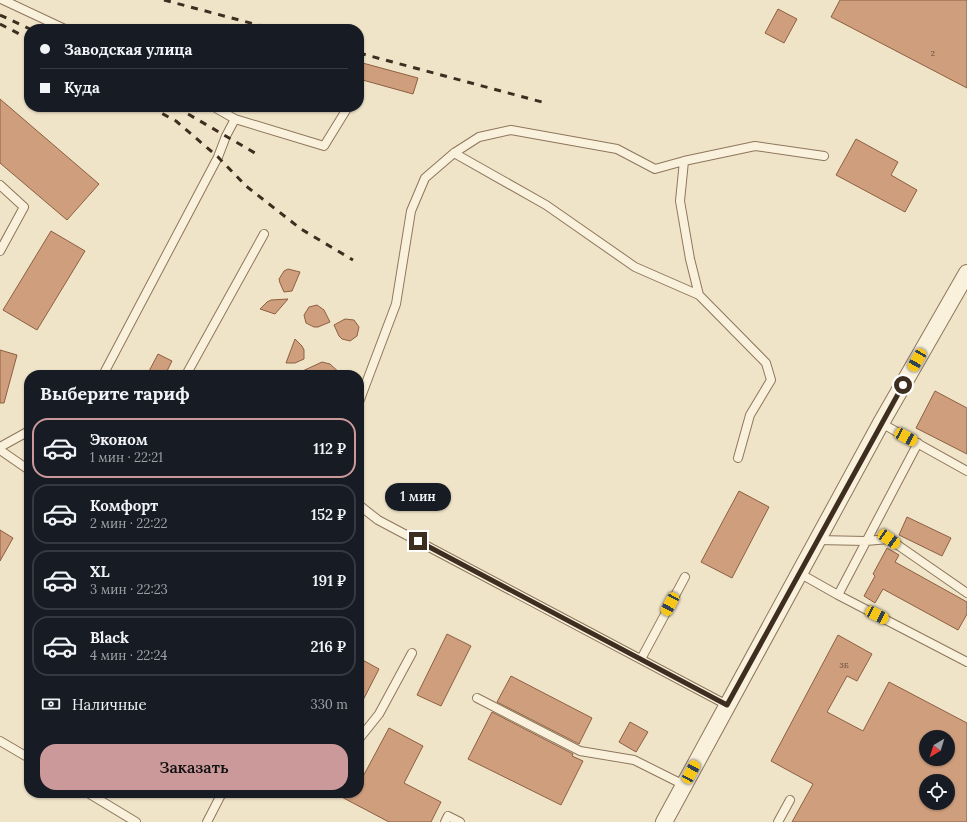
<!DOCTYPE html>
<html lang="ru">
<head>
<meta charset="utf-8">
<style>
	body { margin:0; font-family:Lora,serif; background:#242831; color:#f1f3f6; height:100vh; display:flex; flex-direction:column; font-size:15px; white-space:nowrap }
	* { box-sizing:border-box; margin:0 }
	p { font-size:13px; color:#9ea1a6 }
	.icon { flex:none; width:22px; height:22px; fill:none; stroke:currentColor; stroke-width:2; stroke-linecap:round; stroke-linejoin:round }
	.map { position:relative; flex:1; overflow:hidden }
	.sheet { position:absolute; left:24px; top:370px; width:340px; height:428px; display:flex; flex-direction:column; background:#171b24; border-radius:16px; box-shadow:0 1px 3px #0004 }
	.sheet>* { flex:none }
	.hud { position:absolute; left:24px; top:24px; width:340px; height:88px; border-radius:16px; box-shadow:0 1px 3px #0004; display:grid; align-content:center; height:88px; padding:0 16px; background:#171b24 }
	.needle { width:26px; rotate:218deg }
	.tools { position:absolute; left:919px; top:730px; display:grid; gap:8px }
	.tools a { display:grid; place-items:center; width:36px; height:36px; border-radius:50%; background:#171b24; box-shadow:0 1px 3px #0004; font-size:20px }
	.end { position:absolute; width:18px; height:18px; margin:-9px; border:5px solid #3d2e20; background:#fff; box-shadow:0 0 0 2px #fff }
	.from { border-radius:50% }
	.bubble { position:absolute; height:28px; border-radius:14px; background:#171b24; box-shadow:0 1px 3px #0004; font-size:13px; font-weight:600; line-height:28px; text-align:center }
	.car { position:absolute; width:12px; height:24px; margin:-12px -6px; border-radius:5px; box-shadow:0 0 3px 1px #0007; background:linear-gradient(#f5c518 24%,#345 0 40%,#f5c518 0 76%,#345 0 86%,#f5c518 0) }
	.hud b { display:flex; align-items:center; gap:14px; height:38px; font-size:15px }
	.hud b+b { border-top:1px solid #363941 }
	.hud i { width:10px; height:10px; background:#f1f3f6 }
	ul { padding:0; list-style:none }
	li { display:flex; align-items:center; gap:12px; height:60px; margin:0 8px 6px; padding:0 8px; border:2px solid #363941; border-radius:16px }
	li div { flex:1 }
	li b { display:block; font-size:15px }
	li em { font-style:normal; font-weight:600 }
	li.selected { border-color:#cc999b }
	li>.icon { width:36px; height:36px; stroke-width:1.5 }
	h2 { padding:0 16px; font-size:18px; line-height:48px }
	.pay { display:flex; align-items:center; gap:10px; height:44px; padding:0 16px; font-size:15px }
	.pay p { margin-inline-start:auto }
	.button { display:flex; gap:8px; margin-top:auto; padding:8px 16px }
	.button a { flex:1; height:46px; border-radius:16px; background:#cc999b; color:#111; font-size:16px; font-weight:600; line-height:46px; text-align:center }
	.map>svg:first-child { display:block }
	.building { fill:#cf9f7d; stroke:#8d5f41; fill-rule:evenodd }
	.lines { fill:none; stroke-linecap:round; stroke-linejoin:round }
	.lane-casing { stroke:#8d765c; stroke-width:10 }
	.street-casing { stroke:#8d765c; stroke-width:18 }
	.lane { stroke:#faf1dc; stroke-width:8 }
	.street { stroke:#faf1dc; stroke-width:16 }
	.rail { stroke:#3d2e20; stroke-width:3; stroke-dasharray:7 7; stroke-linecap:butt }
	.route { stroke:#3d2e20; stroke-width:5 }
	.labels { text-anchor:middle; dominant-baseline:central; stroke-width:3; stroke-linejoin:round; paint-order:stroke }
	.number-label { font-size:8px; fill:#624a37 }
</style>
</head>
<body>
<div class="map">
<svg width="967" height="822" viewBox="0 0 967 822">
	<rect width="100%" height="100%" fill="#f0e4c8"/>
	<!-- building -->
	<path class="building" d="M840 0H967V88L831 17Z
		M778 9 797 19 784 43 765 33Z
		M359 62 418 78 413 94 359 79Z
		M0 99 99 184 67 220 0 163Z
		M856 139 898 162 891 175 917 190 905 212 836 175Z
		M51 231 85 251 37 330 3 310Z
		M288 269 300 272 292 291 284 292 280 283 279 279 284 271Z
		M288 299 275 314 260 309 267 302 271 300Z
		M317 305 324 310 330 322 318 327H314L306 323 304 315 309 307Z
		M345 319 354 320 359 327 357 336 350 341 342 339 339 336 334 325Z
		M295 339 302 346 304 350V359L295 363H286Z
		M0 350 17 355 4 403H0Z
		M158 354 172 361 165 375H147Z
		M322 362 330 364 342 375H294Z
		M935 391 967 408V454L916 428Z
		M739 491 769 507 732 578 701 562Z
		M907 517 951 538 942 556 899 535Z
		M0 530 13 538 0 561Z
		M887 548 899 555 895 562 967 602V614L958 630 883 589 875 603 864 596 875 576 873 574Z
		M447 634 471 646 441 706 417 695Z
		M838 635 872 654 857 681 847 676 827 712 863 731 889 682 967 723V822H792L813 784 771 761ZM926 737H948V759H926ZM926 781H948V803H926Z
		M359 658 379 669 359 708Z
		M511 676 592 718 579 744 497 702Z
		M492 712 573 754 572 756 583 761 561 805 468 759Z
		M630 722 648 732 636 752 619 742Z
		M389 728 423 746 404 783 441 802 431 822H389L334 793H359V784Z"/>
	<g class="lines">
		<!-- lane casing -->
		<g class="lane-casing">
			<path id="lane" d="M3 0 65 29
				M214 107 235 119 324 146 348 107
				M454 153 546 205 635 267 699 295 766 363 771 380 750 415 738 458
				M684 161 680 201 690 259 699 295
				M0 185 24 207 0 251
				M103 375 218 157 226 136 235 119
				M186 375 264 234
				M359 402 396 304 411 211 425 178 454 153 479 137 511 130 617 149 655 169 684 161 755 146 824 156
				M881 423 967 471
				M0 447 29 431
				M0 450 29 470
				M359 505 378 520 727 705
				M817 540 866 541 889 539 967 593
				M799 573 838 595 967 662
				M838 595 918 443
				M641 659 685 577
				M477 698 580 751 634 760 684 785
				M359 739 379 714 412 653
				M0 741 29 758
				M88 793 136 822
				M207 822 222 793
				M445 822 448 816 460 822
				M778 822 790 800"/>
		</g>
		<!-- street casing -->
		<g class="street-casing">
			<path id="street" d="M664 822 881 423 967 273"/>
		</g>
		<!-- lane -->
		<use href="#lane" class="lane"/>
		<!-- street -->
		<use href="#street" class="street"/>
		<!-- rail -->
		<path class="rail" d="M164 0 273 29
			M0 15 30 29
			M0 24 29 39
			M359 53 542 102
			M150 107 176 121 218 157 246 186 301 229 353 260
			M176 107 260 156"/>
	</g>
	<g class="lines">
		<!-- route -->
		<path class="route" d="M418 541 727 705 903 385"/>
	</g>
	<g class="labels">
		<!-- number labels -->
		<g class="number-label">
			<text x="933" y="53">2</text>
			<text x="844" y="665">3Б</text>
		</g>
	</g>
</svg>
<div class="tools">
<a><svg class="needle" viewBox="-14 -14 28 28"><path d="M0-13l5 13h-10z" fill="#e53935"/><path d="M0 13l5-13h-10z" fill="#9ea1a6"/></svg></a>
<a><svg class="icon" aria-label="locate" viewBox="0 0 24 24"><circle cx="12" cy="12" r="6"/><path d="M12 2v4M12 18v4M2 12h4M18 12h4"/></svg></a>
</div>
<i class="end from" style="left:903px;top:385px"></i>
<i class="end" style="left:418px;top:541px"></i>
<div class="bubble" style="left:385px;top:483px;width:66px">1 мин</div>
<i class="car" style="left:917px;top:360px;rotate:210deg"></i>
<i class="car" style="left:906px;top:437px;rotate:118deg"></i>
<i class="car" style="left:889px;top:539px;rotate:125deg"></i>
<i class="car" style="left:670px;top:604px;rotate:208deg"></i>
<i class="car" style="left:877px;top:615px;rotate:117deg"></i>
<i class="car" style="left:691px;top:772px;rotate:28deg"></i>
<div class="hud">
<b><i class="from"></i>Заводская улица</b>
<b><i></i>Куда</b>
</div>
<section class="sheet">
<h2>Выберите тариф</h2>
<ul>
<li class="selected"><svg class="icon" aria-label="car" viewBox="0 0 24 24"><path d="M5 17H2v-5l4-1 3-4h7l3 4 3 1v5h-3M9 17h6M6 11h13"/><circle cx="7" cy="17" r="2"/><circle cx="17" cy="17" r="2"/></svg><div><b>Эконом</b><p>1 мин · 22:21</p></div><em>112 ₽</em></li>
<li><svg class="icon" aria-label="car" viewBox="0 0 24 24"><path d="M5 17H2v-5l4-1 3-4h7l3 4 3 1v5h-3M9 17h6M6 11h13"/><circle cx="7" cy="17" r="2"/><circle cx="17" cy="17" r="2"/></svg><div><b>Комфорт</b><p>2 мин · 22:22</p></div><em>152 ₽</em></li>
<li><svg class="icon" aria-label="car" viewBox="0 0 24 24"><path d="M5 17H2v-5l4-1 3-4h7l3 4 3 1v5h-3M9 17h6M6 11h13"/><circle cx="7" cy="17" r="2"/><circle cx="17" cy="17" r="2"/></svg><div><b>XL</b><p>3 мин · 22:23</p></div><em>191 ₽</em></li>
<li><svg class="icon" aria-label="car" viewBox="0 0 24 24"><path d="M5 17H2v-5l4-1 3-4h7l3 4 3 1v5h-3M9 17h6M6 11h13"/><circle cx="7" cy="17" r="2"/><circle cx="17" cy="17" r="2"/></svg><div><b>Black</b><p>4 мин · 22:24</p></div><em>216 ₽</em></li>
</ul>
<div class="pay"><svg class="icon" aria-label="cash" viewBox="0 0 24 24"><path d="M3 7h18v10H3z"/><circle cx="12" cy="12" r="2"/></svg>Наличные<p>330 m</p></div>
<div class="button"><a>Заказать</a></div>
</section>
</div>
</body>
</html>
